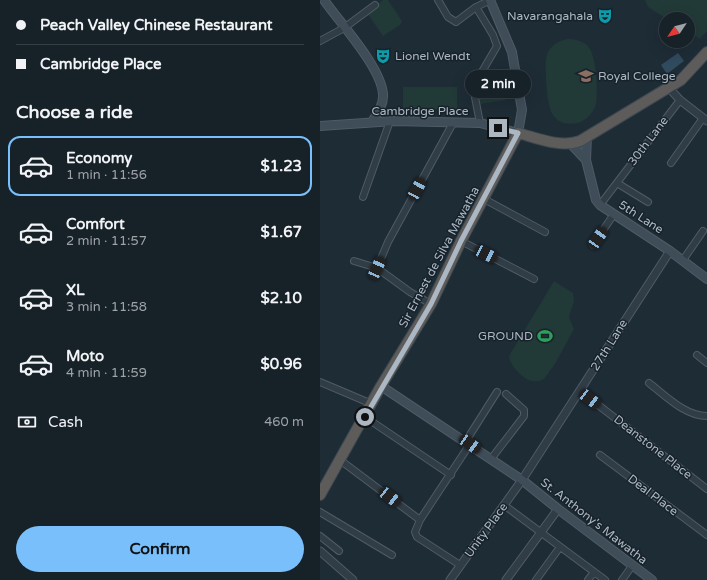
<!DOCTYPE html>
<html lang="en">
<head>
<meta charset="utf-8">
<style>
	body { margin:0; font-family:"Varela Round",sans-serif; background:#232e34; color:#f1f3f6; height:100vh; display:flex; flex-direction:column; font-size:15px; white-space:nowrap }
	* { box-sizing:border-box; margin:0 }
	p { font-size:13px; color:#9ea3a8 }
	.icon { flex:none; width:22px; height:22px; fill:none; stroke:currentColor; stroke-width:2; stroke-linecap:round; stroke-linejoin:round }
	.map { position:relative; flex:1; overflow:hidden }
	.drawer { display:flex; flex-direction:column; background:#162128; width:320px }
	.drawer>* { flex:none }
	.top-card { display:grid; align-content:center; height:88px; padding:0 16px; background:#162128 }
	.needle { width:26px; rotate:235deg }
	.controls { position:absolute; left:339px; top:12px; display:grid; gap:8px }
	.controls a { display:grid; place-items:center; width:36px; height:36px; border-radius:50%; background:#162128; box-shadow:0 4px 16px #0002,0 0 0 1px #353e45; font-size:20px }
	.end { position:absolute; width:18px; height:18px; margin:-9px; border:5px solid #abb8c4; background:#111; box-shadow:0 0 0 2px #111 }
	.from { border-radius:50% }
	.bubble { position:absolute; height:28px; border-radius:14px; background:#162128; box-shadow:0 4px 16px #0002,0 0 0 1px #353e45; font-size:13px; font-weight:700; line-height:28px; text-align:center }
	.car { position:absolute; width:12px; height:24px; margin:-12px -6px; border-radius:5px; box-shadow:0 0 3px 1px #0007; background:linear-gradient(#222 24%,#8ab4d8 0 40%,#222 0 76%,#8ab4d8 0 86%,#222 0) }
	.top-card b { display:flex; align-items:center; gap:14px; height:38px; font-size:15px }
	.top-card b+b { border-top:1px solid #353e45 }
	.top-card i { width:10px; height:10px; background:#f1f3f6 }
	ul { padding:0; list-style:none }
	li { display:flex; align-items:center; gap:12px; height:60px; margin:0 8px 6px; padding:0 8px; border:2px solid transparent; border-radius:12px }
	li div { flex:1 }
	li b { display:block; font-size:15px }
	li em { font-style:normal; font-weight:700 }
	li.active { border-color:#78bffb }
	li>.icon { width:36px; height:36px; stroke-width:1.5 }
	h2 { padding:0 16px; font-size:18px; line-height:48px }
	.pay { display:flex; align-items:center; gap:10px; height:44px; padding:0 16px; font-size:15px }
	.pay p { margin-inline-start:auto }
	.button { display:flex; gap:8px; margin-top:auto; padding:8px 16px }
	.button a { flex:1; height:46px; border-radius:24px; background:#78bffb; color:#111; font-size:16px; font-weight:700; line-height:46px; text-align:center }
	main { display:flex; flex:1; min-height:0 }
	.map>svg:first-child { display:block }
	.green { fill:#213937 }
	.water { fill:#304a5e }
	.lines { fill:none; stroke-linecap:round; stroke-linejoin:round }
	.minor-casing { stroke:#4f5b65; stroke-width:8 }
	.tertiary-casing { stroke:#4f5b65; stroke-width:9 }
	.secondary-casing { stroke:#4f5b65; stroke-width:10 }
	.trunk-casing { stroke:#3c4850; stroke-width:12 }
	.minor { stroke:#313d46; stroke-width:6 }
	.tertiary { stroke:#313d46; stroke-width:7 }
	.secondary { stroke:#3f4d59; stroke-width:8 }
	.trunk { stroke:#5e5c5a; stroke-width:10 }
	.route { stroke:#abb8c4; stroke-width:5 }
	.labels { text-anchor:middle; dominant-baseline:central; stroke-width:3; stroke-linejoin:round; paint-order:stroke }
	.poi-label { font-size:12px; fill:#abb8c4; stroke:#17222a; text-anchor:end }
	.street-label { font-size:12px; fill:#abb8c4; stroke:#17222a }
</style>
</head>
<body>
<main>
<section class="drawer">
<div class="top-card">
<b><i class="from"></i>Peach Valley Chinese Restaurant</b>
<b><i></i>Cambridge Place</b>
</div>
<h2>Choose a ride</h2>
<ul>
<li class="active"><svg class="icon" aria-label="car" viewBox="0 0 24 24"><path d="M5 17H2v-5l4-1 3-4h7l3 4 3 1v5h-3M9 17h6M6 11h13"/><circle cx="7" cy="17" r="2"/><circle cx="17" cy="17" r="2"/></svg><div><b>Economy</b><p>1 min · 11:56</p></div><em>$1.23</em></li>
<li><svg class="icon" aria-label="car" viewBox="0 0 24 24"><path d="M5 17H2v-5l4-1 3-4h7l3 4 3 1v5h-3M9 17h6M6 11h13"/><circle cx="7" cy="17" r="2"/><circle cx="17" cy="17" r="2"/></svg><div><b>Comfort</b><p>2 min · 11:57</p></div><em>$1.67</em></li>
<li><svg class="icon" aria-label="car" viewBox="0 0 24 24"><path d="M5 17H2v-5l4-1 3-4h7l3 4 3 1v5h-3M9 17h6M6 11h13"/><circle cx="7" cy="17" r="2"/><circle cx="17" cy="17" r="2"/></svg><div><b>XL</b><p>3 min · 11:58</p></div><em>$2.10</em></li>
<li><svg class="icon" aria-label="car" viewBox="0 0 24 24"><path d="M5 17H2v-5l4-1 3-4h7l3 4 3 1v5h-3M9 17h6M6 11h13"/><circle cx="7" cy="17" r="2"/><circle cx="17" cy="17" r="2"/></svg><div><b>Moto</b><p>4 min · 11:59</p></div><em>$0.96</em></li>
</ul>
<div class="pay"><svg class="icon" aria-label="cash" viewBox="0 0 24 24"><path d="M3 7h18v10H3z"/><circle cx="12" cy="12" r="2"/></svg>Cash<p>460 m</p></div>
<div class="button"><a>Confirm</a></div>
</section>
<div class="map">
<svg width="387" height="580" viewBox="0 0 387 580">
	<rect width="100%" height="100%" fill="#1e2c36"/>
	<!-- green -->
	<path class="green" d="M63 0H68L82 21 80 25 63 36 47 13Z
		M325 0H387V31L380 39 368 32V19H347L328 7Z
		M247 39C254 39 261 40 267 45 277 54 278 91 276 104 274 112 266 121 258 123 227 129 228 100 226 79 226 71 224 61 228 52 232 44 239 41 247 39Z
		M83 87H137V109H83Z
		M183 88 185 100 160 104 158 92Z
		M234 281 253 293 254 301 249 317 254 329 235 364 224 379C220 381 216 382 212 381 203 380 189 364 189 356Z"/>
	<!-- water -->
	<path class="water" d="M358 53 364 61 347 74 341 65Z"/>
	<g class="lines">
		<!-- minor casing -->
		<g class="minor-casing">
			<path id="minor" d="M118 0 128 17 136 22 156 7 171 0
				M156 7 173 35 177 46 153 87 160 123
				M0 41 24 28 55 5
				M351 163 383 118
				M297 183 328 202
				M43 197 70 121
				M164 199 225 232
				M280 205 360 100
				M141 241 214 279
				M273 245 294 214
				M363 260 383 231
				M34 261 57 268
				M111 304 90 292 57 268 68 242 133 123
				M377 355 387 363
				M0 382 52 404
				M329 383C346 396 365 416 387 416
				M260 391 387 489
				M45 417 131 475
				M146 441 177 392
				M280 455 387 535
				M171 459 204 416V410L186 394
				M20 460 100 520
				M184 505 285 580
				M0 512 72 555
				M0 536 19 551
				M140 565 97 537 95 532 100 520 150 444
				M216 580 240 547
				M268 580 274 572
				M302 580 312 566"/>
		</g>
		<!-- tertiary casing -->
		<g class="tertiary-casing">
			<path id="tertiary" d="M349 88 360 100 387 121
				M0 551 33 580
				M130 580 202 480 350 251
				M186 580 238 509"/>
		</g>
		<!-- secondary casing -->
		<g class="secondary-casing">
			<path id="secondary" d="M4 0C20 23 61 67 63 94 64 104 57 114 52 122
				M0 126 74 121 160 123 198 133 202 110 192 52 170 0
				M267 136 266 160 276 200 280 205 350 251 387 279
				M250 143 266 160
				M61 386 202 480 238 509 332 580"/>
		</g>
		<!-- trunk casing -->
		<g class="trunk-casing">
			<path id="trunk" d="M0 495 61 386 111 304 141 241 198 133C217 138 241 148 260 141L361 80 387 52"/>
		</g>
		<!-- minor -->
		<use href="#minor" class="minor"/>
		<!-- tertiary -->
		<use href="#tertiary" class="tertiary"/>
		<!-- secondary -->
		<use href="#secondary" class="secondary"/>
		<!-- trunk -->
		<use href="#trunk" class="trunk"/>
	</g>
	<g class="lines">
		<!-- route -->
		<path class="route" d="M45 417 111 304 141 241 198 133 178 128"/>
	</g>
	<!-- icons -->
	<defs>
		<g id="theatre-bare" transform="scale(1.2)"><path d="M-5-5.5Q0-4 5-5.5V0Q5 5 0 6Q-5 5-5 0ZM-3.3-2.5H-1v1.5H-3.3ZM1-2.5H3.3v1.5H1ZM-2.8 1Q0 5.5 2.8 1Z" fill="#0f9aa8" stroke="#17222a" stroke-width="2.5" paint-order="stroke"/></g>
		<g id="school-bare" transform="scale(1.2)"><path d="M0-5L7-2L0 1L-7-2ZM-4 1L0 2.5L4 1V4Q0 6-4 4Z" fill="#8d6e63" stroke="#17222a" stroke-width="2.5" paint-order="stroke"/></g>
		<g id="stadium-bare" transform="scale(1.2)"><path d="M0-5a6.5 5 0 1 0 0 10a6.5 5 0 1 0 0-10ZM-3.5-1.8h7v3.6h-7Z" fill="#2e9e5b" stroke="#17222a" stroke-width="2.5" paint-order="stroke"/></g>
	</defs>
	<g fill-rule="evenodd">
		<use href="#theatre-bare" x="285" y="16"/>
		<use href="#theatre-bare" x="63" y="56"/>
		<use href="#school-bare" x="266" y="76"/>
		<use href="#stadium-bare" x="225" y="336"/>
	</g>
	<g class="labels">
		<!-- poi labels -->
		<g class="poi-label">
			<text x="273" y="16">Navarangahala</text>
			<text x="75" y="56" text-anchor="start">Lionel Wendt</text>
			<text x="278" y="76" text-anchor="start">Royal College</text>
			<text x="213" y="336">GROUND</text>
		</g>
		<!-- street labels -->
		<g class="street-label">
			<text x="100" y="111">Cambridge Place</text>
			<text transform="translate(328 141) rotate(-53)">30th Lane</text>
			<text transform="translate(321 217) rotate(33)">5th Lane</text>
			<text transform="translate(119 257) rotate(-62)">Sir Ernest de Silva Mawatha</text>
			<text transform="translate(289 345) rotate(-58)">27th Lane</text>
			<text transform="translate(333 447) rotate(38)">Deanstone Place</text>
			<text transform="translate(333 495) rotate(37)">Deal Place</text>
			<text transform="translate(274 521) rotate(38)">St. Anthony's Mawatha</text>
			<text transform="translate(166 530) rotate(-54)">Unity Place</text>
		</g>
	</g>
</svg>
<div class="controls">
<a><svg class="needle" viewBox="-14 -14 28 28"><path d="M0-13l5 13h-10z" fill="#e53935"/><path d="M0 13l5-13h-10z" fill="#9ea3a8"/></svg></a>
</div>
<i class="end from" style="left:45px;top:417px"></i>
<i class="end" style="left:178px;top:128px"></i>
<div class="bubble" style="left:145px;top:70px;width:66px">2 min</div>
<i class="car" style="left:97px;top:189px;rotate:28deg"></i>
<i class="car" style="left:278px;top:238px;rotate:34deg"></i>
<i class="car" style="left:166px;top:254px;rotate:117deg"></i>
<i class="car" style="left:57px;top:268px;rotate:24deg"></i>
<i class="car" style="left:270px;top:399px;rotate:127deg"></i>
<i class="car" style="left:150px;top:444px;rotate:125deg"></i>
<i class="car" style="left:70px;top:497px;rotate:128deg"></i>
</div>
</main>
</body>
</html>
